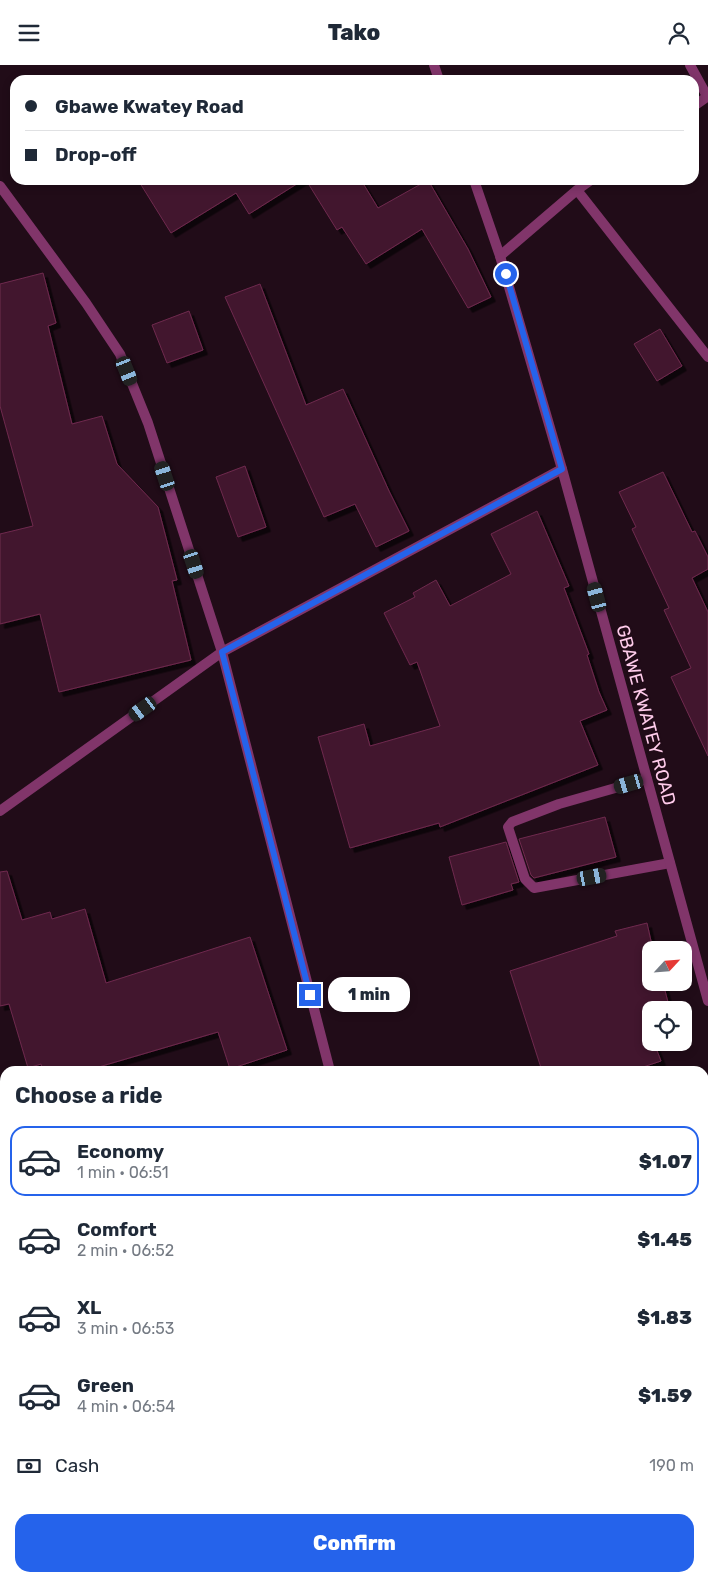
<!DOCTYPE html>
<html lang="en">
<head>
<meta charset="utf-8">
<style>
	body { margin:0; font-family:Rubik,sans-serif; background:#f6f6f7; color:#1f2937; height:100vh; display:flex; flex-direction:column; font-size:19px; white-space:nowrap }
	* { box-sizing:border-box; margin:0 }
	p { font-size:16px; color:#747a83 }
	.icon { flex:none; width:28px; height:28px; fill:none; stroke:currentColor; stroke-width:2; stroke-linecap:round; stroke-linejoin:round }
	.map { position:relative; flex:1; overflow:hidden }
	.sheet { position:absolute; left:0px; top:1001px; width:709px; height:516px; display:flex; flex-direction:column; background:#fff; border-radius:15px 15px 0 0; box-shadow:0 2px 8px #0003 }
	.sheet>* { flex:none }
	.hud { position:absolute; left:10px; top:10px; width:689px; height:110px; border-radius:15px; box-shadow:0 2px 8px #0003; display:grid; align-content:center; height:110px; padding:0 15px; background:#fff }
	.needle { width:32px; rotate:64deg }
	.fabs { position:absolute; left:642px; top:876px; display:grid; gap:10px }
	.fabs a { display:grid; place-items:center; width:50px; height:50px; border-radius:10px; background:#fff; box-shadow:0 2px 8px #0003; font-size:25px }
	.end { position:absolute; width:22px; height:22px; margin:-11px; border:6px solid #2563eb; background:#fff; box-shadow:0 0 0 2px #fff }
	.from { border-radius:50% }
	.bubble { position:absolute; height:35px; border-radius:15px; background:#fff; box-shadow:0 2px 8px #0003; font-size:16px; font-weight:800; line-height:35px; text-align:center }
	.car { position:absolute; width:15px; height:30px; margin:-15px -8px; border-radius:6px; box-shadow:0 0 4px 1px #0007; background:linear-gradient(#222 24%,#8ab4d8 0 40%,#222 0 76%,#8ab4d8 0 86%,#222 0) }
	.hud b { display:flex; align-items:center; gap:18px; height:48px; font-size:19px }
	.hud b+b { border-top:1px solid #e0e1e3 }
	.hud i { width:12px; height:12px; background:#1f2937 }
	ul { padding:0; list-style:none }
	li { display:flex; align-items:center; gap:15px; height:70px; margin:0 10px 8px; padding:0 5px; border:2px solid transparent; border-radius:15px }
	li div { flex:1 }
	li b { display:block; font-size:19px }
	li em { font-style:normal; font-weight:800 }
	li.current { border-color:#2563eb }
	li>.icon { width:45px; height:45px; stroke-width:1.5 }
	h2 { padding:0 15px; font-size:22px; line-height:60px }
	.pay { display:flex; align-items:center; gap:12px; height:55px; padding:0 15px; font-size:19px }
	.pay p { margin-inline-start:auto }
	.cta { display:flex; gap:10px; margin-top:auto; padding:10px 15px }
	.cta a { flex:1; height:58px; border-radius:15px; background:#2563eb; color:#fff; font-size:20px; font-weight:800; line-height:58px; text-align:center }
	header { display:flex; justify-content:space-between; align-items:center; height:65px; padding:0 15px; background:#fff; font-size:22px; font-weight:800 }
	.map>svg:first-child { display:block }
	.building { fill:#42182e; stroke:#6f294e; filter:url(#shadow) }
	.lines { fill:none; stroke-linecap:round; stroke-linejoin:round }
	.service { stroke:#81356a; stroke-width:10 }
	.minor { stroke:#81356a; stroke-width:10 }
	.tertiary { stroke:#81356a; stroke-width:10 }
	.route { stroke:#2563eb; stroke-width:6 }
	.labels { text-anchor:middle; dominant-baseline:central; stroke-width:4; stroke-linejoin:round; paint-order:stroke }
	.street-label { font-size:18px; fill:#ffcceb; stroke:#210c18 }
</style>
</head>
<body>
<header><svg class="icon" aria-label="menu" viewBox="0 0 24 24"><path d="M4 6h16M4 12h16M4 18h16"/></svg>Tako<svg class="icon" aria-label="person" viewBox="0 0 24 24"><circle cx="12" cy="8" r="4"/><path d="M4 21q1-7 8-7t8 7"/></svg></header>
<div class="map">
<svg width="708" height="1517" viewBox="0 0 708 1517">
	<defs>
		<filter id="shadow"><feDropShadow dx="4.5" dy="4.5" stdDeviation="0" flood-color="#0009"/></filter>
	</defs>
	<rect width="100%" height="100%" fill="#210c18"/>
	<!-- building -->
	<path class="building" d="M138 115H303L249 149 236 128 171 168Z
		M306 115H361L378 143 428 115 468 184 491 232 468 243 422 164 366 199 342 162 337 165Z
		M43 208 56 258 48 261 72 359 102 351 117 399 158 442 177 515 172 516 191 595 59 627 40 549 0 559V469L33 461 0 341V219Z
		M260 219 306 340 343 324 389 426 409 466 376 482 355 439 324 452 225 232Z
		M189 246 203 285 167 298 152 260Z
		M660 264 682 301 657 316 634 279Z
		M245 401 266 462 238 472 216 412Z
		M663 407 692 467 695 466 708 492V504L692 513 708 547V691L671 612 691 603 664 545 669 543 632 464 636 462 619 427Z
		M537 446 569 521 564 523 589 589 587 590 599 627 607 645 580 656 598 700 440 762 439 758 350 783 318 672 364 659 370 681 440 661 417 597 410 600 384 548 415 532 413 528 436 515 450 541 511 509 491 469Z
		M605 752 616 792 534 813 531 810 519 774Z
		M506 777 519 817 511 819 513 825 462 840 449 792Z
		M7 806 22 855 50 847 52 854 85 844 106 918 250 872 287 985 230 1004 218 967 85 1006H43L41 999 28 1003 9 939 0 941V807Z
		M647 858 653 885H651V918H663L669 941 644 948 651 969V978H654L661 996 631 1006H542L510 906 617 871 615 866Z"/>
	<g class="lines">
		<!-- service -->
		<path class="service" d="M690 0 707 31"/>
		<!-- minor -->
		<path class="minor" d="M694 41 708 31
			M0 121 86 238 120 289 148 358 222 587 330 1006
			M577 125 708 292
			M500 191 577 125 591 115
			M647 714 559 739 512 757 508 762 525 814 534 823 670 798
			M0 746 222 587 562 404
			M704 1069 708 1068
			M0 1172 5 1188
			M704 1213 708 1212
			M704 1288 708 1287
			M92 1512 93 1517
			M478 1512 480 1517"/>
		<!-- tertiary -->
		<path class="tertiary" d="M434 0 439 15
			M474 115 500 191 562 404 708 936"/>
	</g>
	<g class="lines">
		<!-- route -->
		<path class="route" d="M310 930 222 587 562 404 506 209"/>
	</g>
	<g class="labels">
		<!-- street labels -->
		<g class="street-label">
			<text transform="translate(646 650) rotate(75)">GBAWE KWATEY ROAD</text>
		</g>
	</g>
</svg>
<div class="fabs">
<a><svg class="needle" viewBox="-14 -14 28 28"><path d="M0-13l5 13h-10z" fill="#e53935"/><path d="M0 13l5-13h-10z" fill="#747a83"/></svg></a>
<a><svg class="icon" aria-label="locate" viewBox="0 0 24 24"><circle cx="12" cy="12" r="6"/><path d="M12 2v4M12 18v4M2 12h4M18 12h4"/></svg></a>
</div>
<i class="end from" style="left:506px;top:209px"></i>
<i class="end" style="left:310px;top:930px"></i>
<div class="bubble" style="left:328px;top:912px;width:82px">1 min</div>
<i class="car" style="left:127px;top:306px;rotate:158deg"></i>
<i class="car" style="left:165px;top:411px;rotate:342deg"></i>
<i class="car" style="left:194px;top:499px;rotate:162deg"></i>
<i class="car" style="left:597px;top:532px;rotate:345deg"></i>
<i class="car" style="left:143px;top:644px;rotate:234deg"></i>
<i class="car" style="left:629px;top:719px;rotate:254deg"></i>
<i class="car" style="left:592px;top:812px;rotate:80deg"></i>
<div class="hud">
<b><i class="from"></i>Gbawe Kwatey Road</b>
<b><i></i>Drop-off</b>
</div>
<section class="sheet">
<h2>Choose a ride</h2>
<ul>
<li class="current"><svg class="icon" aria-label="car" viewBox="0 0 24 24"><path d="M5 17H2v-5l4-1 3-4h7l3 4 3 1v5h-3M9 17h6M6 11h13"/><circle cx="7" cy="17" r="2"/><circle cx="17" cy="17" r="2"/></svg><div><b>Economy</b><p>1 min · 06:51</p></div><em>$1.07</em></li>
<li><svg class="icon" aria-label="car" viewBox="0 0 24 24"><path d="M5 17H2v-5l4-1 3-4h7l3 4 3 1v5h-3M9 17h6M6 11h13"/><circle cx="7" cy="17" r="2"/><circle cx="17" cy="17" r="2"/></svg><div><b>Comfort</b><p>2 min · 06:52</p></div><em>$1.45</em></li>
<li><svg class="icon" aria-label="car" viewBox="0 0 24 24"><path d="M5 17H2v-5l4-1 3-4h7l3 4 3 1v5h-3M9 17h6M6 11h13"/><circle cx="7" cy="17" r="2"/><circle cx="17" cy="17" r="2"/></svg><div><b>XL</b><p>3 min · 06:53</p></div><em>$1.83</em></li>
<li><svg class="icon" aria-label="car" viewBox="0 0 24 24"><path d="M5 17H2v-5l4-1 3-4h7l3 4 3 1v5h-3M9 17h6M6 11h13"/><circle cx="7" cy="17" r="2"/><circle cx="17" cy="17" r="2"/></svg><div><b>Green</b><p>4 min · 06:54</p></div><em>$1.59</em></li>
</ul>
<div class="pay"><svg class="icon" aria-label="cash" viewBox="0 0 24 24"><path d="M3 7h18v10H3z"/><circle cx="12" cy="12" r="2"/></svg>Cash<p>190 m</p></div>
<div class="cta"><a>Confirm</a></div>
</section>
</div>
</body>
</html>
